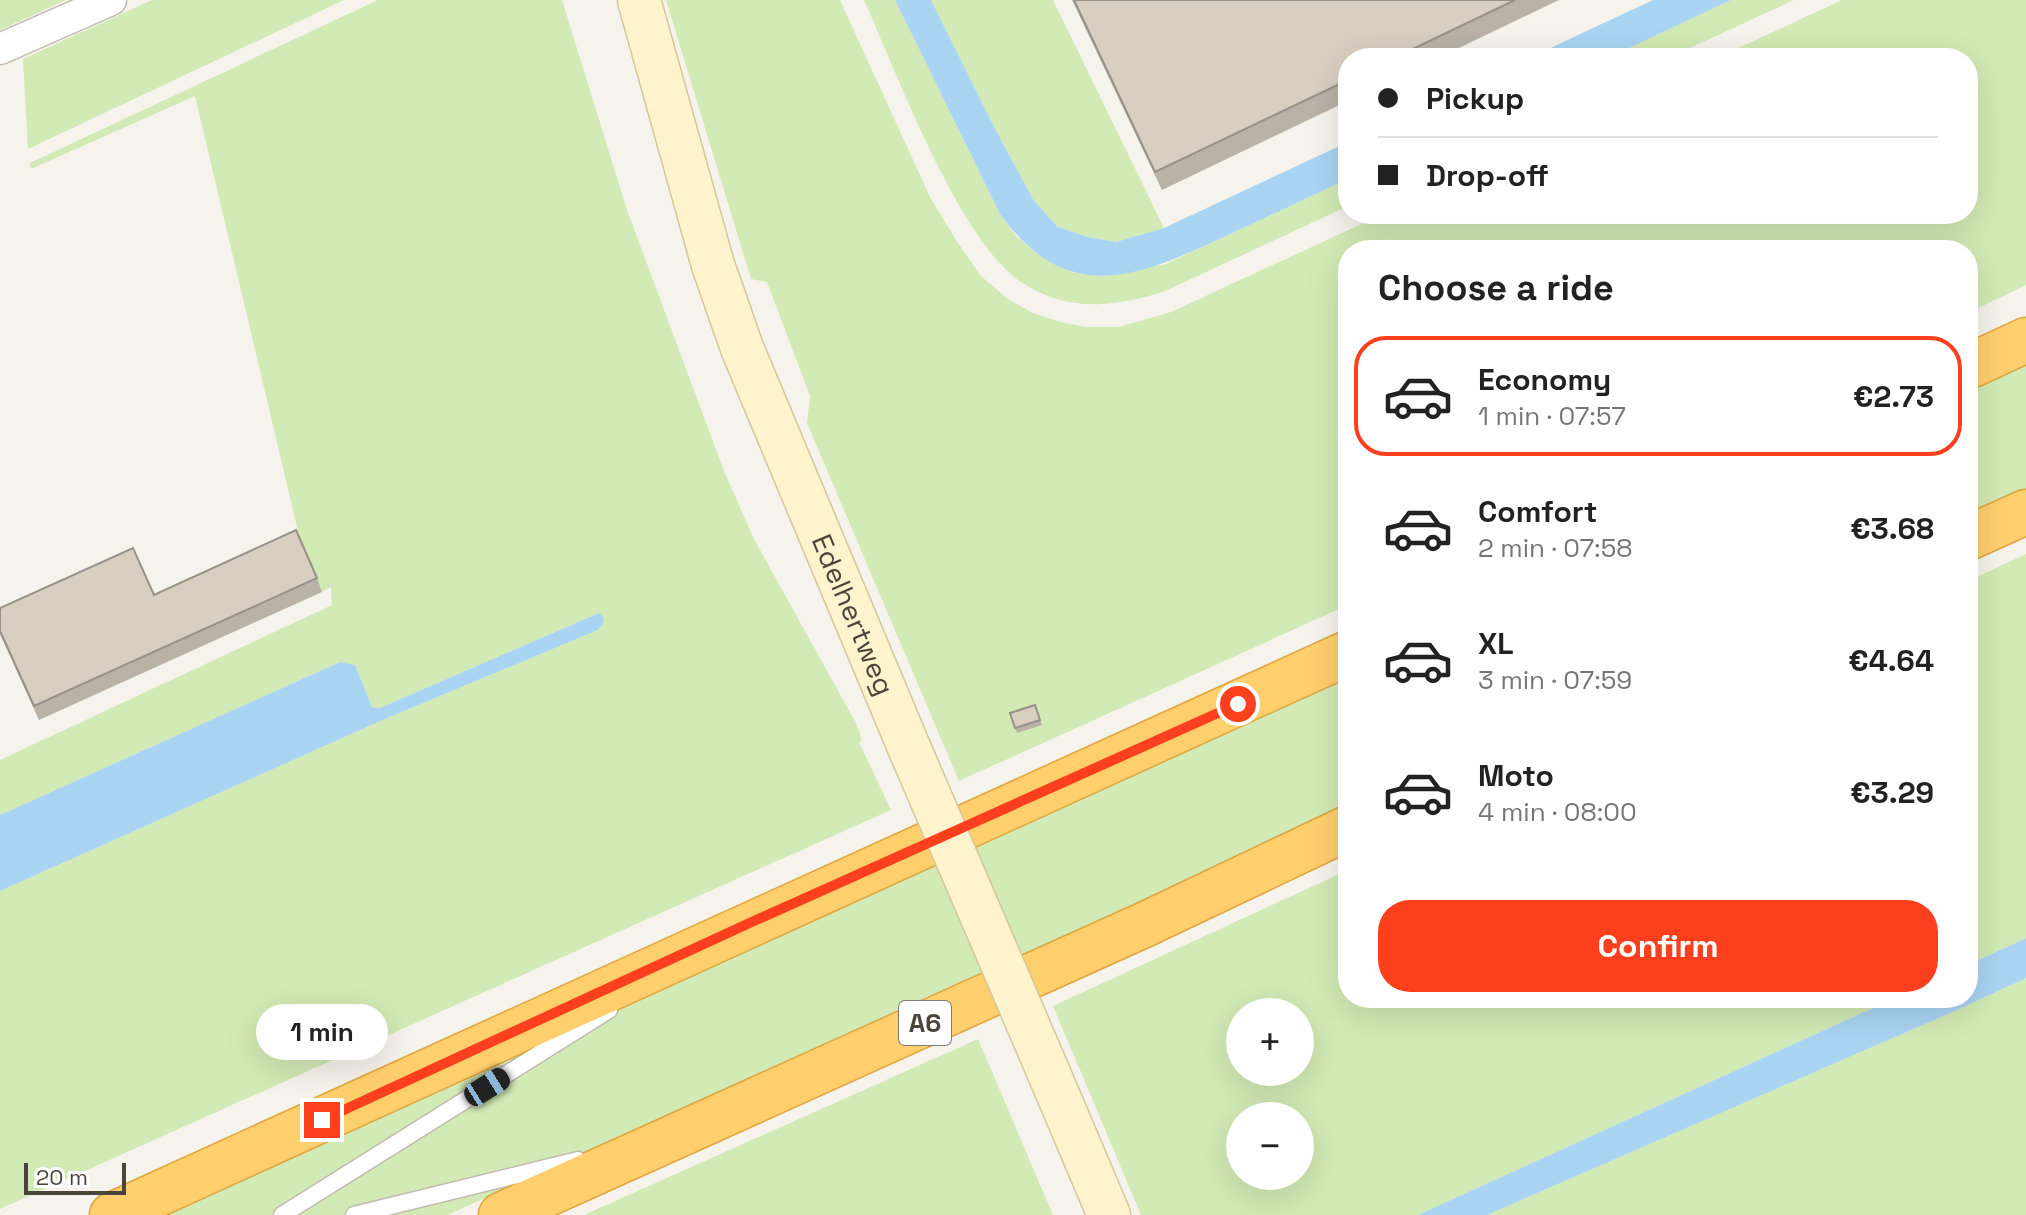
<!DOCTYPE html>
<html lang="en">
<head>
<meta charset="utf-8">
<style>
	body { margin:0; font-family:"Space Grotesk",sans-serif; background:#f6f6f6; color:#222; height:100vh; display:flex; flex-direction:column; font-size:30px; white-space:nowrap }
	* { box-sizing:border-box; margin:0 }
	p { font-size:26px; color:#767676 }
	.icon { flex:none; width:44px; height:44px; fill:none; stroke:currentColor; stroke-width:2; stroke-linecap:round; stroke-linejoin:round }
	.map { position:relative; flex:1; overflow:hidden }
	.drawer { position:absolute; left:1338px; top:240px; width:640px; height:768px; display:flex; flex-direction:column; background:#fff; border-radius:32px; box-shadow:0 8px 32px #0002 }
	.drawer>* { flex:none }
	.top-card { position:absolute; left:1338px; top:48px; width:640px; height:176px; border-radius:32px; box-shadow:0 8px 32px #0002; display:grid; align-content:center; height:176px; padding:0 40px; background:#fff }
	.controls { position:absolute; left:1226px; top:998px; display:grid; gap:16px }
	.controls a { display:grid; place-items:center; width:88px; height:88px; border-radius:50%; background:#fff; box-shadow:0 8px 32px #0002; font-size:40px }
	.scale { position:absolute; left:24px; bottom:20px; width:102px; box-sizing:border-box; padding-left:8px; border:4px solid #4b4439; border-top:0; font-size:22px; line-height:28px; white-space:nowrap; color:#4b4439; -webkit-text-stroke:6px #fff; paint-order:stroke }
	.end { position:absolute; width:36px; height:36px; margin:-18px; border:10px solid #fc3f1d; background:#fff; box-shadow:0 0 0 4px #fff }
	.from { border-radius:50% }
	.bubble { position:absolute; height:56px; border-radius:28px; background:#fff; box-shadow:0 8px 32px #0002; font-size:26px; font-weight:700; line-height:56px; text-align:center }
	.car { position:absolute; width:24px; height:48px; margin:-24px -12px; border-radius:10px; box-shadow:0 0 6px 2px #0007; background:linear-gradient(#222 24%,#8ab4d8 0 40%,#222 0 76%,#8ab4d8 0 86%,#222 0) }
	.top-card b { display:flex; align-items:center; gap:28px; height:76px; font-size:30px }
	.top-card b+b { border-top:2px solid #e0e0e0 }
	.top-card i { width:20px; height:20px; background:#222 }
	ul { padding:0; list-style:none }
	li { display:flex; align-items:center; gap:24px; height:120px; margin:0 16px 12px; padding:0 24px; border:4px solid transparent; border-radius:32px }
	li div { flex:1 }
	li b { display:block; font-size:30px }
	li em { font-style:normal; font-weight:700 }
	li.on { border-color:#fc3f1d }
	li>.icon { width:72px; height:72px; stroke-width:1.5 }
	h2 { padding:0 40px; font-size:36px; line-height:96px }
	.primary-button { display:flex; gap:16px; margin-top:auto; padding:16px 40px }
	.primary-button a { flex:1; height:92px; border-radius:32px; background:#fc3f1d; color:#fff; font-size:32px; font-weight:700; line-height:92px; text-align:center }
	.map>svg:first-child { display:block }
	.green { fill:#d2eab5; fill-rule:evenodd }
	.water { fill:#a9d4f2 }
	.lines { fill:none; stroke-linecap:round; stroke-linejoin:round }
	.lane-casing { stroke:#c2bbae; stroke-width:19 }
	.street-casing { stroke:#c2bbae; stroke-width:33 }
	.secondary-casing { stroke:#d6c79b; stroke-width:45 }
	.highway-casing { stroke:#e0a43c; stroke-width:47 }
	.lane { stroke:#fff; stroke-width:16 }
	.street { stroke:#fff; stroke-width:30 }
	.secondary { stroke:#fff3cd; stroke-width:42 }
	.highway { stroke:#ffcf6e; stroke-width:44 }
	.secondary-bridge-casing { stroke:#d6c79b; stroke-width:45; stroke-linecap:butt }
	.secondary-bridge { stroke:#fff3cd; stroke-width:42 }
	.wall { fill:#bab2a6 }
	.building { fill:#d8cfc1; stroke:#979187; stroke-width:2 }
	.route { stroke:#fc3f1d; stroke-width:10 }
	.labels { text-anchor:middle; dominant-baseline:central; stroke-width:6; stroke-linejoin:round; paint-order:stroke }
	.shield { fill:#fff; stroke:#817c74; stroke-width:2 }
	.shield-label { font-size:26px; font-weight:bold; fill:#4b4439 }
	.street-label { font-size:28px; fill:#4b4439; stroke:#fff }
</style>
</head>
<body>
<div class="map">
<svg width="2026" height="1215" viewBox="0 0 2026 1215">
	<rect width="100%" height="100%" fill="#f6f3ec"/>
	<!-- green -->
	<path class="green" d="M0 0H66L0 30Z
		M152 0H344L28 149 23 59Z
		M378 0H562L627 210 724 471 754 539 856 723 862 740 859 742 891 810 0 1209V891L378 722 598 630 603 624 599 613 380 708 372 707 355 665 340 662 0 815V760L332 605 331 587 322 592 301 544 195 96 31 169 30 163Z
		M666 0H840L930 197 956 240 981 276 1008 299 1033 313 1064 323 1087 327H1119L1171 312 1383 214H1968V58H1717L1842 0H2026V285L1968 313V250H1348V605L959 781 807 423 810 396 767 282 751 279Z
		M864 0H895L1000 214 1016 236 1036 253 1074 273 1164 265 1348 179V206L1163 292C1113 307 1068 313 1021 282 959 241 896 71 864 0Z
		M931 0H1053L1164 228 1116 242 1088 237 1058 227 1034 201 991 121Z
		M1731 0H1794L1668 58H1608Z
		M2026 353V505L1968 531V380Z
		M2026 554V938L1968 965V581Z
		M1348 669V813L447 1215H143Z
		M1348 870V998H1895L1418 1215H1141L1053 1006ZM1240 1012H1300V1072H1240ZM1240 1116H1300V1176H1240Z
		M2026 978V1215H1487L1964 1007Z
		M978 1039 1053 1215H584Z"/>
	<!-- water -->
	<path class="water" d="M895 0H931L991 121 1034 201 1058 227 1088 237 1116 242 1164 228 1348 142V179C1307 198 1267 217 1226 236 1138 277 1068 308 1000 214Z
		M1653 0H1731L1608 58H1529Z
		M599 613 604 618 603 624 598 630 378 722 0 891V815L340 662 355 665 372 707 380 708Z
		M2026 938V978L1964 1007 1487 1215H1418L1895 998H1968V965Z"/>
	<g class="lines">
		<!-- lane casing -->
		<g class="lane-casing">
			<path id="lane" d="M282 1215 609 1010
				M354 1215 578 1160"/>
		</g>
		<!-- street casing -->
		<g class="street-casing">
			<path id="street" d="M0 49 111 0"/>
		</g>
		<!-- secondary casing -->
		<g class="secondary-casing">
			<g id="secondary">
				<path id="s1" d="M639 0 713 265 742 348 908 745"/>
				<path d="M1048 1071 1109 1215"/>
			</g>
		</g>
		<!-- highway casing -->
		<g class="highway-casing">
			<path id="highway" d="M1968 367 2026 340
				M1968 538 2026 512
				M112 1215 1348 653
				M501 1215 1146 924 1348 828"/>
		</g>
		<!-- lane -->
		<use href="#lane" class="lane"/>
		<!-- street -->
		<use href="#street" class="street"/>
		<!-- secondary -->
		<use href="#secondary" class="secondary"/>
		<!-- highway -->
		<use href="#highway" class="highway"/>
		<!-- secondary-bridge casing -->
		<g class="secondary-bridge-casing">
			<path id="secondary-bridge" d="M908 745 1048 1071"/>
		</g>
		<!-- secondary-bridge -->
		<use href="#secondary-bridge" class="secondary-bridge"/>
	</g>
	<!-- wall -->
	<path class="wall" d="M1072 0H1559L1438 58H1348V101L1162 190Z
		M317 578 322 592 39 720 0 634V608L154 595Z
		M1035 705 1042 725 1017 733 1010 713Z"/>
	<!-- building -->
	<path class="building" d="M1074 0H1515L1394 58H1348V80L1155 172Z
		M296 530 317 578 34 706 0 631V608L133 548 154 595Z
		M1035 705 1040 720 1015 728 1010 713Z"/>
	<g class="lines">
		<!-- route -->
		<path class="route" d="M322 1120 743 926 1238 704"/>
	</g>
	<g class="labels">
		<!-- shield labels -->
		<rect class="shield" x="899" y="1001" width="52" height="44" rx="6"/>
		<g class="shield-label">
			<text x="925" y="1023">A6</text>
		</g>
		<!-- street labels -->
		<g class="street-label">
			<text stroke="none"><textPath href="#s1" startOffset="652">Edelhertweg</textPath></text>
		</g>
	</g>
</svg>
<div class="controls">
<a>+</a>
<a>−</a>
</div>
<div class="scale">20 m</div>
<i class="end from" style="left:1238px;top:704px"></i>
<i class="end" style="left:322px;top:1120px"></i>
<div class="bubble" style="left:256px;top:1004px;width:132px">1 min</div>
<i class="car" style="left:487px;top:1087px;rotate:58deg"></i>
<div class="top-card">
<b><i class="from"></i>Pickup</b>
<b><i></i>Drop-off</b>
</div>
<section class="drawer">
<h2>Choose a ride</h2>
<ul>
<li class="on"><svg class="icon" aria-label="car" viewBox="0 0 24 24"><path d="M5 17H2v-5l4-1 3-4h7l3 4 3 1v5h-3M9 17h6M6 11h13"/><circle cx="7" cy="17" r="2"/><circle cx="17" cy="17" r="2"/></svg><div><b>Economy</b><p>1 min · 07:57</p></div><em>€2.73</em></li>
<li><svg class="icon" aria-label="car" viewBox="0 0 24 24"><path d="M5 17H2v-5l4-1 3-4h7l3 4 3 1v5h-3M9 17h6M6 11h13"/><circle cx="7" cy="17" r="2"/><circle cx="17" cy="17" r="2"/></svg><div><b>Comfort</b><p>2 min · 07:58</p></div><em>€3.68</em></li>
<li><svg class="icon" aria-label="car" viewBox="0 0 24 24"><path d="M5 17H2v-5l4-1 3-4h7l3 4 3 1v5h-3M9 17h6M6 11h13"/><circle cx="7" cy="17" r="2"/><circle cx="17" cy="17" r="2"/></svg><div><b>XL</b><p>3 min · 07:59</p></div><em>€4.64</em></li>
<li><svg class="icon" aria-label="car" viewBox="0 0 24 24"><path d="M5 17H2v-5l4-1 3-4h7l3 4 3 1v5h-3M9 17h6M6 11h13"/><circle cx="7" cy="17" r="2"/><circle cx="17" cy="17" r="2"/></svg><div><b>Moto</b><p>4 min · 08:00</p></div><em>€3.29</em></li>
</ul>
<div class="primary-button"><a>Confirm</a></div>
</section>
</div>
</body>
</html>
